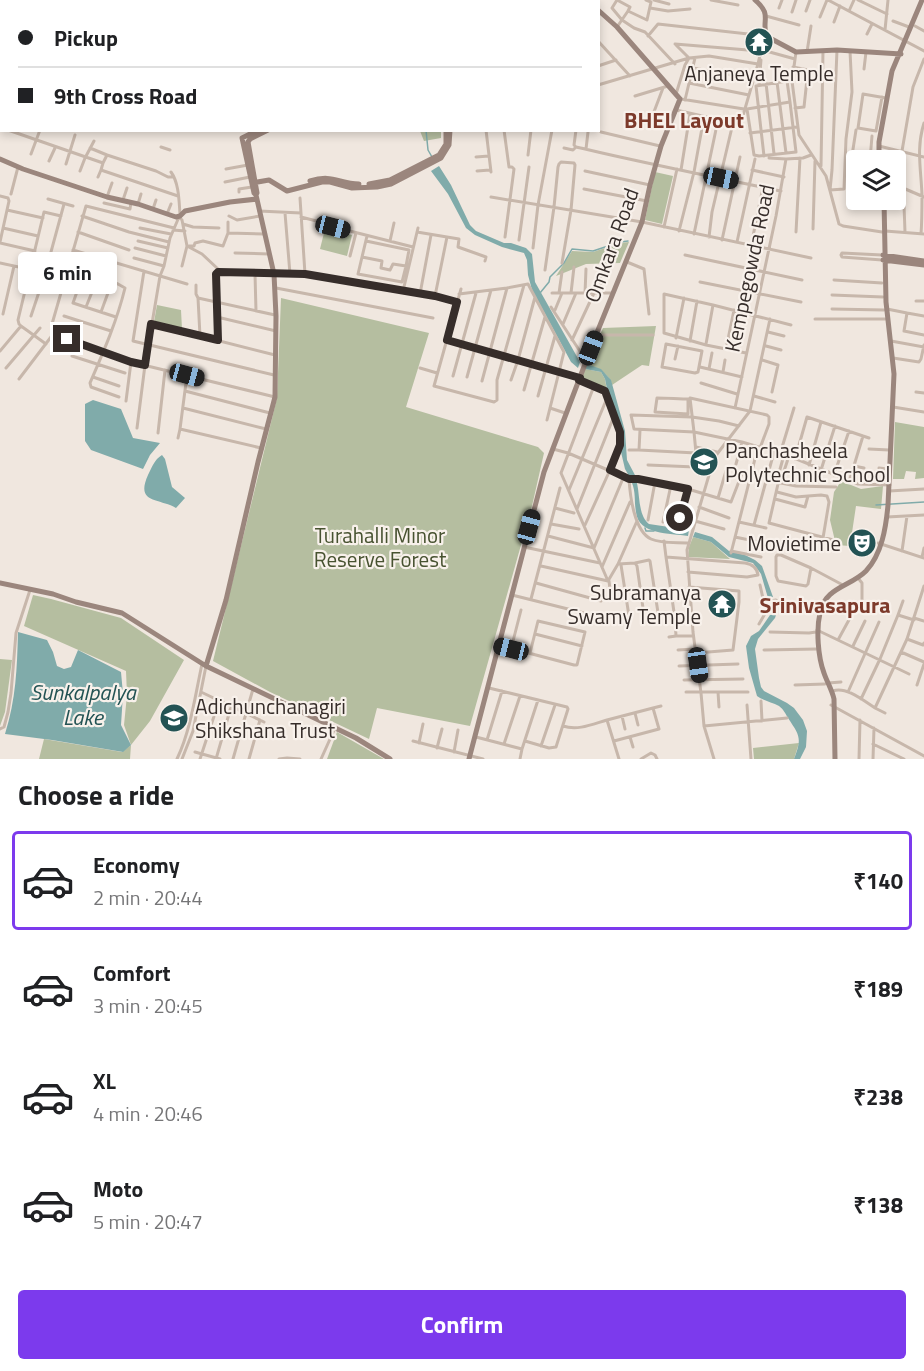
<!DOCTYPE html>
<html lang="en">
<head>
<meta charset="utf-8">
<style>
	body { margin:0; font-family:"Titillium Web",sans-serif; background:#f6f6f6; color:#202124; height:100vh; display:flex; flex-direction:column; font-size:22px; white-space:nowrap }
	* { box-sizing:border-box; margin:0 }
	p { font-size:20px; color:#757577 }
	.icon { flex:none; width:33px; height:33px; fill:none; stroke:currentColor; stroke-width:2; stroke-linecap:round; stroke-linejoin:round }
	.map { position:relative; height:759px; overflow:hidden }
	.details { display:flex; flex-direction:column; background:#fff; flex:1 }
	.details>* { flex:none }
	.top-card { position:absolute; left:0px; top:0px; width:600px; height:132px; box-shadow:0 3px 9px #0003; display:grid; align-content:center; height:132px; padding:0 18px; background:#fff }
	.tools { position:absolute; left:846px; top:150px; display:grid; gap:12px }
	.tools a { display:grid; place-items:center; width:60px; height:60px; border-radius:6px; background:#fff; box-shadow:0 3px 9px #0003; font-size:30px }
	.end { position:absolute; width:27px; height:27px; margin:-14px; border:8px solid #362d2a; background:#fff; box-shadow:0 0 0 3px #fff }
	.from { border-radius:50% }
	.bubble { position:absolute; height:42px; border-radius:6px; background:#fff; box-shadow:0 3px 9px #0003; font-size:20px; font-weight:700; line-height:42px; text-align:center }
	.car { position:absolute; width:18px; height:36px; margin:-18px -9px; border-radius:8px; box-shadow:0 0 4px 2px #0007; background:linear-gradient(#222 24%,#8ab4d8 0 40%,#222 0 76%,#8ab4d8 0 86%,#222 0) }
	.top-card b { display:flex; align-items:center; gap:21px; height:57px; font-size:22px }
	.top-card b+b { border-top:2px solid #e0e0e0 }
	.top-card i { width:15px; height:15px; background:#202124 }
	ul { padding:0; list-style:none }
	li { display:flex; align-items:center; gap:18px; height:99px; margin:0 12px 9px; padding:0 6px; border:3px solid transparent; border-radius:6px }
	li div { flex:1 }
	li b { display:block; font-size:22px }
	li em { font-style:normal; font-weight:700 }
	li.selected { border-color:#7c3aed }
	li>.icon { width:54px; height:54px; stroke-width:1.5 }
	h2 { padding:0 18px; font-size:27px; line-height:72px }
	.button { display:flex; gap:12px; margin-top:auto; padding:12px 18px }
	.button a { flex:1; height:69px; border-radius:6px; background:#7c3aed; color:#fff; font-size:24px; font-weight:700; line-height:69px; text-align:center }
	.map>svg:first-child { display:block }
	.green { fill:#b5bea0 }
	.water { fill:#80abaa }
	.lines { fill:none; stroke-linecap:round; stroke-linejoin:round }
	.stream { stroke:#80abaa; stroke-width:1.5 }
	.street { stroke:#c7b7ab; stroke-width:3 }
	.secondary { stroke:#9b867d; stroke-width:5 }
	.route { stroke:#362d2a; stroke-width:8 }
	.labels { text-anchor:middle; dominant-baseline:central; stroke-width:4.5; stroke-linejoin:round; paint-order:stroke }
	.poi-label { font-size:21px; fill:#362d2a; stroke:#f8f1eb; text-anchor:start }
	.street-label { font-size:21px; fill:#362d2a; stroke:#f8f1eb }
	.park-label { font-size:21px; fill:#475230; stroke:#f8f1eb }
	.neighbourhood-label { font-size:22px; font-weight:bold; fill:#7d3a2b; stroke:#f8f1eb }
	.water-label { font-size:22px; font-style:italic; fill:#235354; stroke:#f8f1eb }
</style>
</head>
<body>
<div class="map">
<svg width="924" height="759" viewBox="0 0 924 759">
	<rect width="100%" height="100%" fill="#f0e7df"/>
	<!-- green -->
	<path class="green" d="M420 131H441V138L424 141Z
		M655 172 673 176 662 224 645 220Z
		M325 229 352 235 347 256 320 249Z
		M629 242 620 263 586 264 556 276 572 251 593 252 620 243Z
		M281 298 429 333 406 407 538 447 544 453 532 506 470 726 377 708 369 739 270 692 213 661 277 398Z
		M157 305 181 310 182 329 154 322Z
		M656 326 649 366 642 365 612 385C609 372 597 369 587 364L603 328Z
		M585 369 601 372 605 379 607 391 580 380Z
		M895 422 924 427V478L915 479 916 472 906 471 904 479H893Z
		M841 481 861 489 883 486 881 509 856 506 850 546 836 545 830 520 834 492Z
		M693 537 711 542 730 559 688 557 689 547Z
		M33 595 51 599 121 618 184 660 150 721 131 745 130 759H39L44 739 122 752 131 745 124 725 127 695 126 671 24 626Z
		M0 659 12 660 5 712 0 726Z
		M337 732 384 759H327Z
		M799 743 794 759H754L753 748Z"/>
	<!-- water -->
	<path class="water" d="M0 0H186L181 2H2L1 8H0Z
		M439 166 451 185 470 225 476 231 504 243H511L526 248 532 254 535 282 580 362 578 368 571 362 532 290 528 275 527 260 524 253 502 247 475 235 466 228 448 194 431 171Z
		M587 364 601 369 611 380 625 431 627 460 636 477 629 476 625 469 621 452V433L607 389 605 379 601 372 585 369Z
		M93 400 121 409 133 438 160 443 150 455 143 469 91 450 85 441V404Z
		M162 455 165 459 172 487 185 498 176 508C159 498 135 504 148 475 152 467 154 460 162 455Z
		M632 483H637C640 496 638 515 649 524L689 530 688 536C670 533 638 535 636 512 634 501 636 493 632 483Z
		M695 532 712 537 729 551 745 555 755 560 762 566 773 597 768 598 761 574 753 563 729 557 711 542 693 537Z
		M770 615H776L775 618 758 639 755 649 759 678 761 687 764 691 787 703 794 708 803 720 807 731 806 747 800 759H794C802 738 800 736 788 718 785 713 784 710 779 706 772 702 764 701 757 696L749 668 746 646 751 636 759 631Z
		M18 632 47 640 53 652 57 666 64 669 71 667 78 650 121 672 123 694 121 725 131 745 123 752 52 740 5 734C16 699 17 669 18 632Z"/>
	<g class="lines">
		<!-- stream -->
		<path class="stream" d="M426 130 428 150 432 157
			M540 293 549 282 550 277 564 263 572 249 593 251 620 242 628 241
			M876 505 924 502
			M645 528 646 531H654
			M770 597 774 608 772 615"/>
		<!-- street -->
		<path class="street" d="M569 0 571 2
			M646 0 651 2 647 20 628 11 630 7 617 0 612 8 622 20 634 28 645 32 675 64
			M654 0 669 4
			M711 0 738 5
			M828 0 924 51
			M858 0 887 14
			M650 8 668 11 690 9
			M779 8 782 0
			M806 11 810 0
			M849 11 854 0
			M792 12 796 0
			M766 16 799 25
			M820 17 827 0
			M893 21 909 27
			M834 22 840 6
			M915 26 924 31
			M617 27 628 11
			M885 30 888 0
			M867 34 872 24
			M648 36 658 24 766 36 761 50 758 64 742 119 740 122 733 123 676 110
			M598 41 630 76
			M675 44 760 51
			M837 50 832 170 830 190 844 189 846 139 852 92 850 51
			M796 52 792 81 799 135 826 176 839 224 843 226 882 232
			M807 52 811 26
			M761 54 762 51H766L795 59
			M598 66 616 60
			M793 67 808 70 804 107 795 108
			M693 68 753 79
			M864 69 866 52
			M777 82 786 153
			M689 83 749 95
			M766 83 774 154
			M759 84 761 60
			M598 85 689 58 709 56 758 64
			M676 94 685 65 689 58 676 45
			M635 96 668 86
			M882 97 876 131 858 128 863 94 886 98
			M681 99 744 109
			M685 100 695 58
			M790 102 796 152 759 156 754 155 747 109Z
			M652 117 663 88
			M0 128H2
			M8 130 103 163 101 170 178 196
			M486 130 491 172
			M504 130 509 167H512L514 169 505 237
			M576 130 574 145 576 147C644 163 713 177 781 191
			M856 130 851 162 852 164 856 165
			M601 132 660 146
			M750 133 797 127
			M879 146 924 157
			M161 147 170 150
			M90 148 107 155
			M564 148 573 150 576 147
			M586 149 588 132
			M31 154 40 130
			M528 155 531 130
			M764 156 756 86 787 81 790 102
			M476 157 489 156
			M769 158 786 159
			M870 160 872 136
			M49 161 55 148
			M103 163 107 155 156 171 168 177H174
			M66 164 75 135
			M821 166 823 51
			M226 169 248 165
			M681 170 690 114
			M752 170 784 177
			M80 171 85 158 94 141
			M477 171 490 170
			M585 171 650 185
			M171 172C179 183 179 201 180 214
			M98 177 101 170
			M225 182 250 177
			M896 185 924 197
			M584 189 647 201
			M239 192V189L252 187
			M11 194 18 167
			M0 196 8 198 9 201 0 242
			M107 197 112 183
			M491 197 642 222 811 258
			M300 198 305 274
			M48 199 73 206
			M123 200 127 188
			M104 203 130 209 131 202
			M138 204 141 194
			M153 209 156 200
			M7 210 43 218
			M259 211 301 213
			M285 213 290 274
			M167 214 171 204
			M82 216 129 232 169 242
			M229 216 237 220 260 216
			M179 217 182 220 187 246 182 266
			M301 217 332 225 334 227 413 247
			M228 222V233L264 234
			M183 224 193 227 219 228
			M664 227 677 169
			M3 228 38 236
			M140 228 171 234
			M174 228 86 206 52 324V331L57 335 131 362 275 397
			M813 229 815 161
			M173 230 185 231
			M679 231 694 172 704 117
			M885 231 924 234
			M78 232 129 250
			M417 232 447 237 435 296
			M796 232 800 158
			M905 232 902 151 913 87 924 59
			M694 234 718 120
			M921 234C922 221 922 208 922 195 921 169 916 148 924 123
			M447 237 459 239 458 247 486 257 485 261
			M709 237 712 212 733 123
			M519 240 529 167
			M722 240 740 157
			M138 241 168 248
			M366 241 409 250 406 266
			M390 241 394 223
			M737 242 755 159
			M0 243 35 251
			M187 246 202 254 218 269 216 274 218 340
			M189 246H194L195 243 203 241 223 246 228 233
			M751 246 763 187
			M135 248 166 256
			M533 248 538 205 552 130
			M73 250 187 284
			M235 253 269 254
			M685 255 802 280
			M350 256 356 233
			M362 257 382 261 381 268 390 270 393 264 406 266 402 282 358 274 367 236
			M134 258 164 266
			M882 260 842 257 841 255 842 253 882 255
			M627 262 644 269 649 314
			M0 263 65 277
			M76 269 118 284 125 288C117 321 103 353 90 383L91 387 119 397
			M600 269 601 293
			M545 270 554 207 558 167 559 164 561 162 574 163 575 165 571 210 562 263
			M144 271 133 341 274 375
			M84 272 73 303 116 317
			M218 272 305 275 435 296 457 301
			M255 274 256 311
			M834 280 882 283
			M700 282 801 302
			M196 285V294L198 298
			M276 288 433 318
			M507 288 528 284 564 352 547 420
			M461 289 434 386 494 402 497 400V380L524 285
			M403 291 418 228
			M552 293H613
			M559 293 562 272
			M571 293 574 267
			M585 293 586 269
			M420 294 431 235
			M459 294 507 288 482 381
			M832 295 883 297
			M916 301H924
			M86 307 98 277
			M551 307 585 359
			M832 309 884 310
			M887 309 907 313 904 331 924 335
			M555 310 562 293
			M101 312 112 282
			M907 313 924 316
			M3 314 14 266
			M275 315 198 298 200 336 275 355
			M31 316 45 274 64 204
			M64 316 111 331
			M217 317 276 331
			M815 319H885
			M152 324 200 336
			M563 324 576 293
			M768 332 784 336
			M596 335H653
			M676 338 684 298
			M447 340 580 378
			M572 340 594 293
			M690 341 697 301
			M891 341 924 347
			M46 344 21 326 19 324 18 320 44 212 61 216
			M666 344 702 351 698 372 695 373 662 367Z
			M706 344 713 305
			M766 346 781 350
			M726 349 734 310
			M0 351 21 326
			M746 353 706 345 664 333V294L713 305 791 325
			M72 356 125 373
			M893 358 919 362 921 359 924 345
			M675 359 678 346
			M762 360 778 365 772 392
			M700 367 742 377
			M6 368 40 328
			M420 368 437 373
			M709 369 712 353
			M723 372 725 360
			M187 375 180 429 261 448
			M453 376 476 293
			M93 377 119 386
			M467 377 491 290
			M19 379 54 333
			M511 380 518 360 535 297
			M579 380 605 391 620 432 619 445 610 470 585 525
			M701 383 737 394
			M594 386 561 473 608 581 618 564
			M524 390 545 317
			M185 391 270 413
			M916 392 924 393
			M538 396 555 336
			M754 396 775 402
			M688 399V414L655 412 657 398C668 398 679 399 690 399
			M126 401 131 362
			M893 407 924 412
			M183 408 266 429
			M550 408 565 413
			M735 408 776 216 786 159 803 158 811 155
			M137 428 145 365 160 276 164 266 170 238 179 217
			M640 430 639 450 696 453
			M158 433 165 370
			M863 436 869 438
			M178 438 180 429
			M696 447 717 452
			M760 448 769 424V417L767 415 690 398 694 432 742 442 789 456 858 484 890 485
			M553 449 568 453 629 479C630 495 634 531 651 539 662 544 677 542 689 543
			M869 449 889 450
			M629 450H639
			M780 454 794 408
			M784 455 777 480 778 484 769 523 837 541
			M795 459 807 417 863 436 849 482
			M736 464 742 442
			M648 465 695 467 696 453 694 432 634 429 631 415 692 417 719 421 739 426
			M809 465 821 422
			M854 466 864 468
			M879 468 887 469
			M821 470 835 426
			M834 475 849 431
			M629 479 688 489
			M780 483 789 456
			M781 483 796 486 836 487
			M569 490 607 398
			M889 491 924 489
			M808 496 821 495 827 496 829 502 823 538
			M718 498 726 471
			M775 499 805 507 808 496 796 497 777 492
			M699 507 729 518
			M555 508 574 513
			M577 509 614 416
			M680 517 688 489 731 502 743 471
			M887 517 924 515
			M648 520 655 482
			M637 521 618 564 635 563 637 566 645 622
			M695 521 724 529
			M663 522 671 485
			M739 522 766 528
			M551 524 579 529
			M754 525 774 452
			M548 536 594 548 624 476
			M735 537 764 543
			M664 541 666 557
			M878 543 924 558
			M524 547 600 563
			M731 551 761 557
			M902 551 907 516
			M731 553 758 447
			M922 557 924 548
			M635 563 649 560 650 561 659 619
			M621 565 629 616
			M541 566 608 581
			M602 567 630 502
			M811 568 808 584 806 586 778 581 776 576V557L777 555H781L811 568 841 584
			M688 572 747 577 758 575C757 567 751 564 745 563L666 557 675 619 676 636H693
			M858 578 862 583V600
			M609 581 611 597
			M536 583 601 601
			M689 587 739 591V602L733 650 696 653
			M512 595 588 614
			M531 599 560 488
			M764 602 776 600 781 605 817 612
			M898 615 903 601
			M914 618 924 621
			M759 624 766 612 760 585
			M817 630 909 674
			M770 632 809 633 816 632
			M535 634 582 646
			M669 637 676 636
			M907 639 923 645 924 643
			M838 640 850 618
			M498 645 574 665H577L585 632 538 621 530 653
			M853 646 865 621
			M511 649 521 610
			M678 650 695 649
			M764 650 817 649
			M901 652 924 662
			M679 666 738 664
			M684 680 743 679
			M828 683 841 682
			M795 685 825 684
			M917 685 924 664
			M489 688 567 707 568 709 556 747 549 748 525 741
			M833 691C846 686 864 701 875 708L907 639 924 586
			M201 692 264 722
			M686 692H748
			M718 692 719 707
			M848 692 879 622
			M861 699 880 659 898 615 914 620
			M761 701 762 721
			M747 705 751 759
			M831 705 924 756
			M653 708 661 706
			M875 708 885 713
			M635 713 638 725
			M622 716 625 729
			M607 720 653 708 659 729 614 741
			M563 726C578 731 593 724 607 720L619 759
			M704 726 787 718
			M0 729 4 727 8 712 11 693 16 633 30 590
			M476 737 522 749 538 700
			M630 737 633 747
			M487 740 502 691
			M413 741 483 759
			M419 743 423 724
			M504 744 520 696
			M873 744 904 759
			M541 746 555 705
			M437 748 442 729
			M195 752 220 759
			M454 752 458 730
			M177 759C191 729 195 696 202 664
			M182 759 193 731 206 666
			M200 759 219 701
			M216 759 231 707
			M233 759 253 689
			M249 759 260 720
			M279 759 287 758 300 759
			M321 759 335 728
			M520 759 522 749
			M641 759 651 753 655 755 657 759
			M714 759 704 726 701 693 693 632 687 550 714 458 750 411 770 319
			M859 759 860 720
			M873 759 874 728"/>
		<!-- secondary -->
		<path class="secondary" d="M248 0 249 2
			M755 0C772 15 762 18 766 36L796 52 837 50 901 54
			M193 2V0
			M241 2 243 0
			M455 2 456 0
			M592 2 593 0
			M0 159 23 169 107 197 138 204 176 217 180 216 185 211 230 202 257 199
			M879 160V142L892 71 922 0
			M310 181C332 174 338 183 359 184
			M252 183 269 180 287 191 322 182H330L352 188 377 187 391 184 441 158 449 145 450 130
			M369 184 390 180 439 155 446 144V130
			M256 195 257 193 248 142 250 139 268 130
			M883 255 924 261
			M883 260 924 265
			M0 583 53 594 76 602 122 613 206 666 356 738 390 759
			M206 666 226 600 258 462 275 397 276 316 274 274 256 195 254 193 242 138 258 130
			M469 759 544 472 596 335 642 222 650 185 661 146 680 99 617 27 598 10
			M835 759 834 699C832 690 827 682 824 673 818 657 816 630 820 613 825 587 850 587 866 571 882 554 886 527 888 505L894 374 886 302 884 200"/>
	</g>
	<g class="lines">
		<!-- route -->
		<path class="route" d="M67 339 131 362 145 365 151 324 218 340 216 274 218 272 305 274 435 296 457 302 447 340 580 378 579 380 605 391 620 432V445L610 470 629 479H638L688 489 680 518"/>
	</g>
	<!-- icons -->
	<defs>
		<g id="temple-disc" transform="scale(1.5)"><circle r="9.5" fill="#235354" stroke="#f8f1eb"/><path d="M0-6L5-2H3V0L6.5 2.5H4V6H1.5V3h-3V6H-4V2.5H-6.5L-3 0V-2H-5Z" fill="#fff"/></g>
		<g id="university-disc" transform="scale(1.5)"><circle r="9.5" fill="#235354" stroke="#f8f1eb"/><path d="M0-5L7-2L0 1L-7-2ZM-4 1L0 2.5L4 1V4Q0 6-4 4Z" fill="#fff"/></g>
		<g id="theatre-disc" transform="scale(1.5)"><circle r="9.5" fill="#235354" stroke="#f8f1eb"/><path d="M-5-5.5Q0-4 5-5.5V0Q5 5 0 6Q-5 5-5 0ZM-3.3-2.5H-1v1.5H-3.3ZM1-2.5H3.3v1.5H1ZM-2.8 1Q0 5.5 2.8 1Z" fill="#fff"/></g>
	</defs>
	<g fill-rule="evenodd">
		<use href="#temple-disc" x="759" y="42"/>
		<use href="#university-disc" x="704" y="462"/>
		<use href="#theatre-disc" x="862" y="543"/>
		<use href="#temple-disc" x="722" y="604"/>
		<use href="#university-disc" x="174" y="718"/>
	</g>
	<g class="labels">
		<!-- poi labels -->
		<g class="poi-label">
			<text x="759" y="73" text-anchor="middle">Anjaneya Temple</text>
			<text x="725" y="450">Panchasheela<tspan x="725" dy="24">Polytechnic School</tspan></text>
			<text x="841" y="543" text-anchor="end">Movietime</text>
			<text x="701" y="592" text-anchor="end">Subramanya<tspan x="701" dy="24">Swamy Temple</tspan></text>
			<text x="195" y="706">Adichunchanagiri<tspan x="195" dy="24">Shikshana Trust</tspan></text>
		</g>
		<!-- street labels -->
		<g class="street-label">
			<text transform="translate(611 245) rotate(-70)">Omkara Road</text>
			<text transform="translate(749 268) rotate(-78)">Kempegowda Road</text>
		</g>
		<!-- park labels -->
		<g class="park-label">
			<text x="380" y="535">Turahalli Minor<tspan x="380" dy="24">Reserve Forest</tspan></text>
		</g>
		<!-- neighbourhood labels -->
		<g class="neighbourhood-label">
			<text x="684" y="120">BHEL Layout</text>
			<text x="825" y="605">Srinivasapura</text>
		</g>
		<!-- water labels -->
		<g class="water-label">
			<text x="83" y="692">Sunkalpalya<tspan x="83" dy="25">Lake</tspan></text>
		</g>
	</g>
</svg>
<div class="tools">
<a><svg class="icon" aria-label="layers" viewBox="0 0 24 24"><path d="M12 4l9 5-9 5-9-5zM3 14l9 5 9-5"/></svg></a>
</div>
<i class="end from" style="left:680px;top:518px"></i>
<i class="end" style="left:67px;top:339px"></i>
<div class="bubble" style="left:18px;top:252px;width:99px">6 min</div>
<i class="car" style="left:721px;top:178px;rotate:102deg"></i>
<i class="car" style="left:333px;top:227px;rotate:104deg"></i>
<i class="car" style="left:591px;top:348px;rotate:21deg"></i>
<i class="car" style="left:187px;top:375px;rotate:105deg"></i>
<i class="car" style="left:529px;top:527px;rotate:15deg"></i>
<i class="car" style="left:511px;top:649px;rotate:284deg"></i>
<i class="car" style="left:698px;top:665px;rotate:172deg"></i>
<div class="top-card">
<b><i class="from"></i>Pickup</b>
<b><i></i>9th Cross Road</b>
</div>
</div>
<section class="details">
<h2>Choose a ride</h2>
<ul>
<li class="selected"><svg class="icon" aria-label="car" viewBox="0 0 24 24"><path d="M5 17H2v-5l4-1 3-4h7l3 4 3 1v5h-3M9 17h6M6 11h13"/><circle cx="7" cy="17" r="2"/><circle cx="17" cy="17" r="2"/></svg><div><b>Economy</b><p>2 min · 20:44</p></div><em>₹140</em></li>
<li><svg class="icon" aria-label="car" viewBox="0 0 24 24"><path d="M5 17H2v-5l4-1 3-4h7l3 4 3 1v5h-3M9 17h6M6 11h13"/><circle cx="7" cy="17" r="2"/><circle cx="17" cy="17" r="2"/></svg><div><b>Comfort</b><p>3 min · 20:45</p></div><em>₹189</em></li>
<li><svg class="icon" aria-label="car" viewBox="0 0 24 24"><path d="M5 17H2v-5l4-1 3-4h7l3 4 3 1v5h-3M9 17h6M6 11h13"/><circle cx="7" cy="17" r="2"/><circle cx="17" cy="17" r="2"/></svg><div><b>XL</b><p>4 min · 20:46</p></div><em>₹238</em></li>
<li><svg class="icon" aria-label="car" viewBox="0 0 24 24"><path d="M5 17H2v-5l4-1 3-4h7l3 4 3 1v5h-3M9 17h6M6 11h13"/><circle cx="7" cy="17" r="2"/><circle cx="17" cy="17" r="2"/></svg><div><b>Moto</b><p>5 min · 20:47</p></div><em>₹138</em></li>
</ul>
<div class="button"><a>Confirm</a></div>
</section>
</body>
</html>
